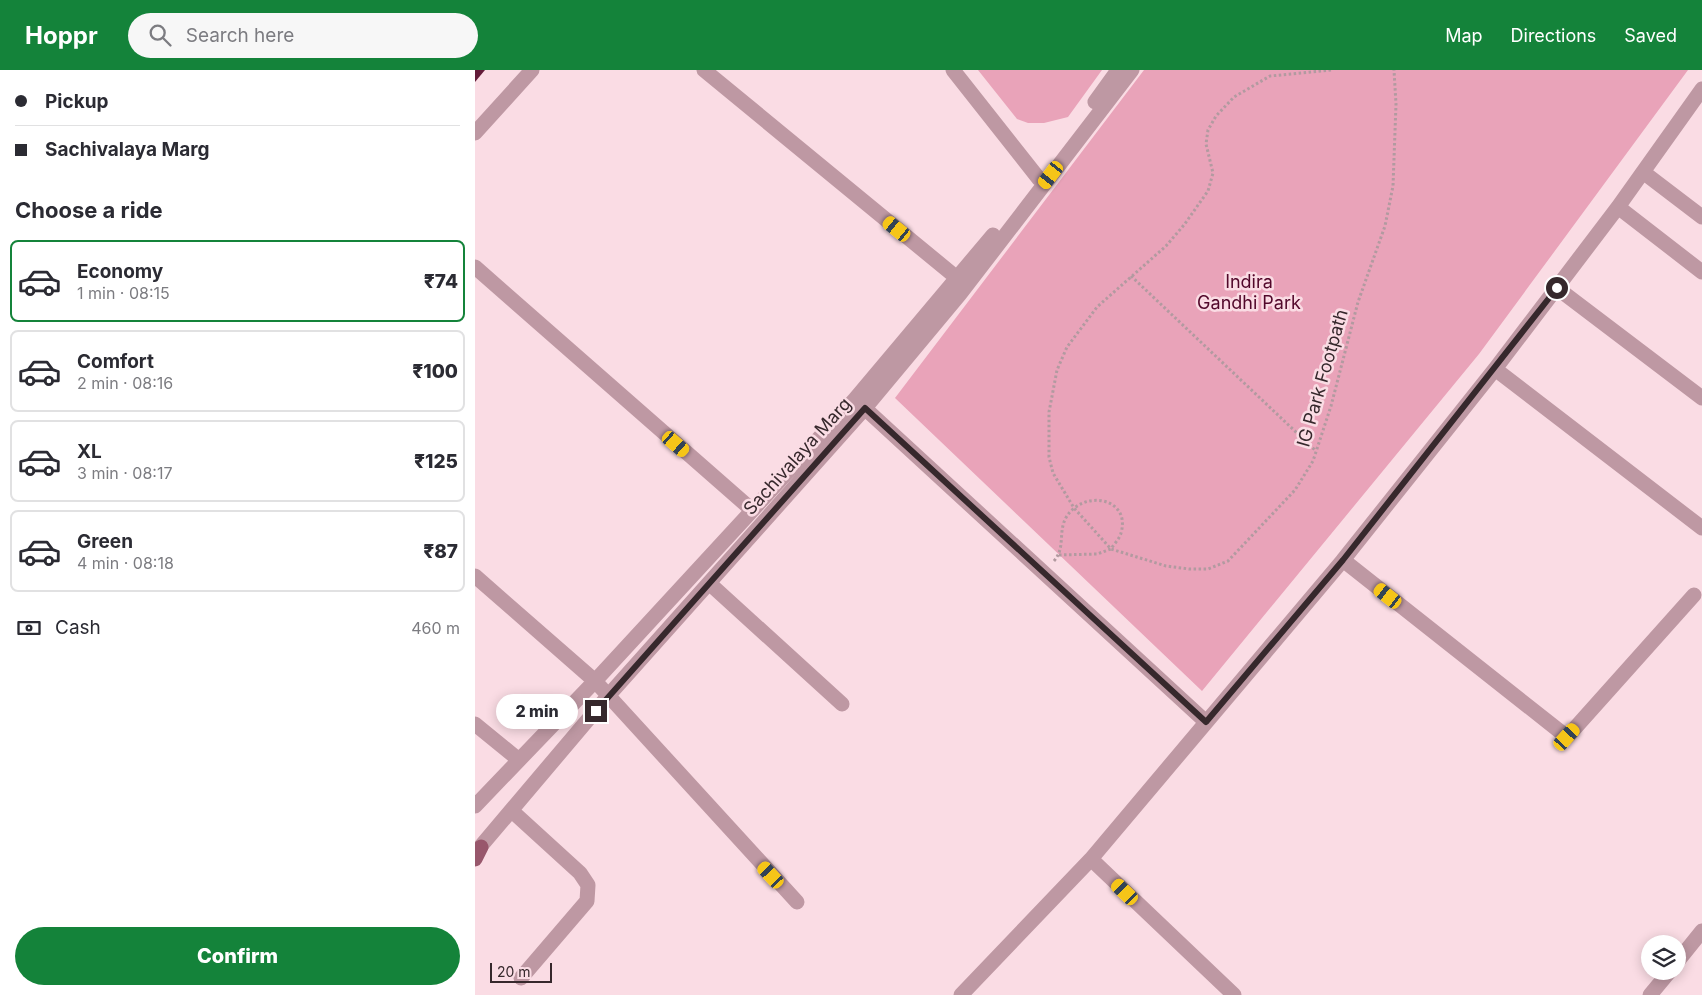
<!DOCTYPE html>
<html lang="en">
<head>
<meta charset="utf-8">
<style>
	body { margin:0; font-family:Inter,sans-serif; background:#f7f7f7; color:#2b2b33; height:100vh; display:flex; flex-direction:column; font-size:19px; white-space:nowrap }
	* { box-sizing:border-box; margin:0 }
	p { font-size:16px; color:#7c7c81 }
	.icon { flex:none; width:28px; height:28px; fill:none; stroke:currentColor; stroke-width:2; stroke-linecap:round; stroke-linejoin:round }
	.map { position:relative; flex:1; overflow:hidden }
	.details { display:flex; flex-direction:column; background:#fff; width:475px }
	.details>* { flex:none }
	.guide { display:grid; align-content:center; height:110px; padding:0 15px; background:#fff }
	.tools { position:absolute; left:1166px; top:865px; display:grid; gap:10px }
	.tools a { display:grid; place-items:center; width:45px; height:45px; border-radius:50%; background:#fff; box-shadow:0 2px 12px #0003; font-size:25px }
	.scale { position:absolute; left:15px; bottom:12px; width:62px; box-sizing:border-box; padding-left:5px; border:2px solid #36282c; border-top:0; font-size:14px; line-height:18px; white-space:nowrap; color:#36282c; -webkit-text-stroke:4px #fadce4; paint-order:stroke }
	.end { position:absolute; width:22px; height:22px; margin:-11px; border:6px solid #36282c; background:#fff; box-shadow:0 0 0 2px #fff }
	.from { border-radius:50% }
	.bubble { position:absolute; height:35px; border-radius:18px; background:#fff; box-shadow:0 2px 12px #0003; font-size:16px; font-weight:800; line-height:35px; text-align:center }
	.car { position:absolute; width:15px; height:30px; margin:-15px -8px; border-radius:6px; box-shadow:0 0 4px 1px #0007; background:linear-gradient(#f5c518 24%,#345 0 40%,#f5c518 0 76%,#345 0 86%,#f5c518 0) }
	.guide b { display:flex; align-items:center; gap:18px; height:48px; font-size:19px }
	.guide b+b { border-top:1px solid #e1e1e2 }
	.guide i { width:12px; height:12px; background:#2b2b33 }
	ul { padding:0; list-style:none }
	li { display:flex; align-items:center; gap:15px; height:82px; margin:0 10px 8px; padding:0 5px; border:2px solid #e1e1e2; border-radius:8px }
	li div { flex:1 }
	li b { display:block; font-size:19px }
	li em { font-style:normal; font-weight:800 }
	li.active { border-color:#14833a }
	li>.icon { width:45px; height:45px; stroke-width:1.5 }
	h2 { padding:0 15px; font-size:22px; line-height:60px }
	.pay { display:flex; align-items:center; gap:12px; height:55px; padding:0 15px; font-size:19px }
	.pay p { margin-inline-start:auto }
	.primary-button { display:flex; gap:10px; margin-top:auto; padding:10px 15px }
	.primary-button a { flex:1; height:58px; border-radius:30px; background:#14833a; color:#fff; font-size:20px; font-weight:800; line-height:58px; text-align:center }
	header { display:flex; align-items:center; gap:30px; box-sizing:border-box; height:70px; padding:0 25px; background:#14833a; color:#fff }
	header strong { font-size:24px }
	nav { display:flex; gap:28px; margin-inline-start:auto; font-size:18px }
	.search { width:350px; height:45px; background:#f7f7f7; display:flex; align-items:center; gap:12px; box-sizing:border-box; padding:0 18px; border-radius:28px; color:#7c7c81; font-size:19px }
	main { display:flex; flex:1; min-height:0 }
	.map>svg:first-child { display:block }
	.green { fill:#e9a3b9 }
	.building { fill:#621b38 }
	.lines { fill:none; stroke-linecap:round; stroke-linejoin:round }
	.path { stroke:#b29aa0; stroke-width:3; stroke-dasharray:2.5 2.5; stroke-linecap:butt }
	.minor { stroke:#be98a3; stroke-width:15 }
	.major { stroke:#98576c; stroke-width:15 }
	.route { stroke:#36282c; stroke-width:6 }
	.labels { text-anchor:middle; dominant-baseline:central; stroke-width:5; stroke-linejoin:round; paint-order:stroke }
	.park-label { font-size:18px; fill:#52072a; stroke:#fadce4 }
	.street-label { font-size:18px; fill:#36282c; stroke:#fadce4 }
</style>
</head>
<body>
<header>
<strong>Hoppr</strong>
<div class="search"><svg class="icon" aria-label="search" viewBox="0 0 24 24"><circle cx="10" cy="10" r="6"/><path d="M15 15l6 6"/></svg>Search here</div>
<nav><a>Map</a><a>Directions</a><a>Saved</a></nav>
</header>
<main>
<section class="details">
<div class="guide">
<b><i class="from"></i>Pickup</b>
<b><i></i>Sachivalaya Marg</b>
</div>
<h2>Choose a ride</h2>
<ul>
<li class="active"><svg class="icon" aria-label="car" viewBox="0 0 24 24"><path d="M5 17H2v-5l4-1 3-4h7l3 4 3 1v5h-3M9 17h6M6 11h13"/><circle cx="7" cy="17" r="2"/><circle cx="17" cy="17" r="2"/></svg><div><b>Economy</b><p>1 min · 08:15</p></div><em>₹74</em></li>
<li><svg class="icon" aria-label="car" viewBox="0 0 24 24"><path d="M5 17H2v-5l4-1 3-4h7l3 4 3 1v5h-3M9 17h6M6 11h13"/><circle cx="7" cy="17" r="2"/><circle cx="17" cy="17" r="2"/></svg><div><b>Comfort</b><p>2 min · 08:16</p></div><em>₹100</em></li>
<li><svg class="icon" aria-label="car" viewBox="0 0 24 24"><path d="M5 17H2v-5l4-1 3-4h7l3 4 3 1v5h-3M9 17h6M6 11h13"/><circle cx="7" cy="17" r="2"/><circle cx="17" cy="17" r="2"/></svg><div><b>XL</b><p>3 min · 08:17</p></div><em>₹125</em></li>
<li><svg class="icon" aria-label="car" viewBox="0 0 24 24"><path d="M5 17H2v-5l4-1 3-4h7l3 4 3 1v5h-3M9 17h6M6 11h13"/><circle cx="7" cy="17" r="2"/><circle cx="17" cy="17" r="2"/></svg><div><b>Green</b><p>4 min · 08:18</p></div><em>₹87</em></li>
</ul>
<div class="pay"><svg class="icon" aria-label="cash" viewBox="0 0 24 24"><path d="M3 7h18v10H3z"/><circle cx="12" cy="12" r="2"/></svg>Cash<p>460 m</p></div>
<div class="primary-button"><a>Confirm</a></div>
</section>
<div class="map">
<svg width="1227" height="925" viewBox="0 0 1227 925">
	<rect width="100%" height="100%" fill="#fadce4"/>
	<!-- green -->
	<path class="green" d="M503 0H627L593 47 569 53H553L542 49Z
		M669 0H1213L1004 284 727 621 420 328Z"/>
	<!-- building -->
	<path class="building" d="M0 0H10L0 12Z"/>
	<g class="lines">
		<!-- path -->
		<path class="path" d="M856 0 795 6 759 27 741 46 733 60 731 74 738 103 733 121 709 155 691 176 622 237 592 277 582 300 574 342V387L578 403 599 438 636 479 691 496 714 499H733L753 491 820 420 838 391 856 336 883 232 910 156 918 116 921 34 919 0
			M656 206 841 381
			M579 491C593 475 579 456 598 439 619 421 655 432 646 463 645 468 639 474 636 479L622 484 584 485"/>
		<!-- minor -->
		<path class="minor" d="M229 0 482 208
			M478 0 564 109
			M620 32 643 0
			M0 63 57 0
			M1168 102 1227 147
			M1143 137 1227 202
			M0 197 277 440
			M1082 218 1227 328
			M1020 299 1227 458
			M383 332 731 652
			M868 490 1092 667 1219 525
			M0 506 120 611 322 832
			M234 513 367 634
			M0 654 44 690
			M0 736 120 611 380 329 518 165
			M37 741 105 803 113 815 112 831 46 908
			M0 783 133 626 390 338 485 224 657 0
			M616 789 759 925
			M1202 892 1227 861
			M486 925 616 789 868 490 1020 299 1143 137 1227 19
			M1175 925 1195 901"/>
		<!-- major -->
		<path class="major" d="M0 789 6 777"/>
	</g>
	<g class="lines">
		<!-- route -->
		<path class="route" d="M121 641 390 338 731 652 868 490 1082 218"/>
	</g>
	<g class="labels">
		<!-- park labels -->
		<g class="park-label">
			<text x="774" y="211">Indira<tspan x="774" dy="21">Gandhi Park</tspan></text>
		</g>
		<!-- street labels -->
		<g class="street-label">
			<text transform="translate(847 308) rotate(-74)">IG Park Footpath</text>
			<text transform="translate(322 386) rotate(-48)">Sachivalaya Marg</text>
		</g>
	</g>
</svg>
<div class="tools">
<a><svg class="icon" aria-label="layers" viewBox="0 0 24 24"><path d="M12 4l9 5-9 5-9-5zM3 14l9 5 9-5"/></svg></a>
</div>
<div class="scale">20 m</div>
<i class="end from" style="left:1082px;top:218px"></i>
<i class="end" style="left:121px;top:641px"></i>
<div class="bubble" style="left:21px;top:624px;width:82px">2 min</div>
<i class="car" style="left:576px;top:105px;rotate:217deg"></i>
<i class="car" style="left:422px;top:159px;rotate:309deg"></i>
<i class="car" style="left:201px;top:374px;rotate:131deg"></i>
<i class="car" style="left:913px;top:526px;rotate:308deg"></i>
<i class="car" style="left:1092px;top:667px;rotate:42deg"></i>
<i class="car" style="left:296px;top:805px;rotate:317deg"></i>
<i class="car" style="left:650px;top:822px;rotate:314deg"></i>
</div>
</main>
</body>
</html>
